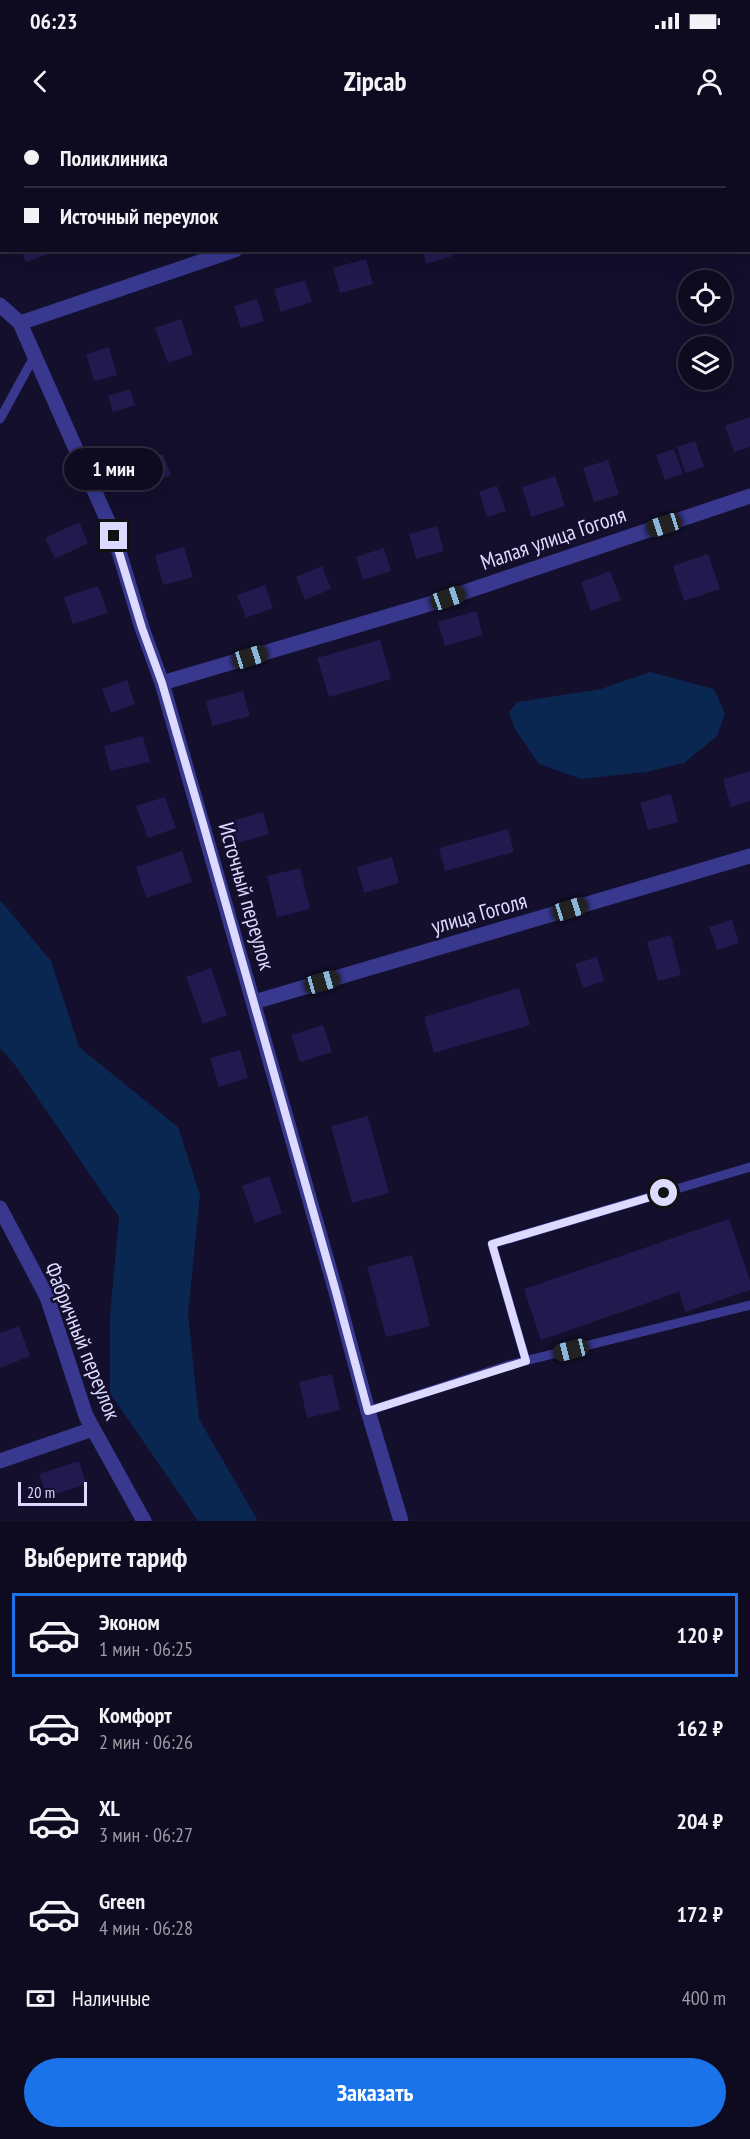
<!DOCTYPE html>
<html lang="ru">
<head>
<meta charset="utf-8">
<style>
	body { margin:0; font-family:"PT Sans Narrow",sans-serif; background:#1c192e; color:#f1f3f6; height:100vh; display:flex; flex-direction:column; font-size:22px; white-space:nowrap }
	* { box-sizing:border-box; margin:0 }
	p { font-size:20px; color:#9b9ba5 }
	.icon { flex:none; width:33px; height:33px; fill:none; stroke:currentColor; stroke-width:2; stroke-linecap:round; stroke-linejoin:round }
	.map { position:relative; height:1401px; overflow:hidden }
	.sheet { display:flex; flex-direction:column; background:#0e0b21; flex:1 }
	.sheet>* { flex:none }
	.top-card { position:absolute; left:0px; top:0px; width:750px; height:132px; box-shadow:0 6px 24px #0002,0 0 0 2px #2e2b3f; display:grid; align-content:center; height:132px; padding:0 24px; background:#0e0b21 }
	.tools { position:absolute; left:678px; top:150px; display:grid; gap:12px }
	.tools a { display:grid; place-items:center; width:54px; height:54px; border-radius:50%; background:#0e0b21; box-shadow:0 6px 24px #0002,0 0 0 2px #2e2b3f; font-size:30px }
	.scale { position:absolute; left:18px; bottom:15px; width:69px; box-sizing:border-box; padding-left:6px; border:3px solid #dddaff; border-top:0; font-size:16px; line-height:21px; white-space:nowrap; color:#dddaff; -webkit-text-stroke:4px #130f2c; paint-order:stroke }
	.end { position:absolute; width:27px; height:27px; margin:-14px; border:8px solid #dddaff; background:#111; box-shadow:0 0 0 3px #111 }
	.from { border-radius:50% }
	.bubble { position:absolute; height:42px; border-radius:21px; background:#0e0b21; box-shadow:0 6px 24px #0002,0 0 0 2px #2e2b3f; font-size:20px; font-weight:800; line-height:42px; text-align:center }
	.car { position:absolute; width:18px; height:36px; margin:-18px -9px; border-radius:8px; box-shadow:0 0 4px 2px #0007; background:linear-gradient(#222 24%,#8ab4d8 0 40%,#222 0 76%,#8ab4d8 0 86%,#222 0) }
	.top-card b { display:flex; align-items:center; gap:21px; height:57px; font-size:22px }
	.top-card b+b { border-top:2px solid #2e2b3f }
	.top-card i { width:15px; height:15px; background:#f1f3f6 }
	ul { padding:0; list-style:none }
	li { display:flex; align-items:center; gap:18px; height:84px; margin:0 12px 9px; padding:0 12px; border:3px solid transparent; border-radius:0px }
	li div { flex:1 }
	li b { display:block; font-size:22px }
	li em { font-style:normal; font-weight:800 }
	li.current { border-color:#1a73e8 }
	li>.icon { width:54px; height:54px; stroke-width:1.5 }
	h2 { padding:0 24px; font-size:27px; line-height:72px }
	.pay { display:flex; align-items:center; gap:15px; height:66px; padding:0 24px; font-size:22px }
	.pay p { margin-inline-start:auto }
	.button { display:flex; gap:12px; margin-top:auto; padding:12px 24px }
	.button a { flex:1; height:69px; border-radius:36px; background:#1a73e8; color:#fff; font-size:24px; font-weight:800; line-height:69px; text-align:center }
	.status { display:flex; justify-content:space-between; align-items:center; height:42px; padding:0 30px; background:#0e0b21; direction:ltr }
	.status svg { height:16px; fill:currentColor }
	header { display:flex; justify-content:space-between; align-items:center; height:78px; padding:0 24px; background:#0e0b21; font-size:27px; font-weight:800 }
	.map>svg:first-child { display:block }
	.water { fill:#092751 }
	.building { fill:#221a4e }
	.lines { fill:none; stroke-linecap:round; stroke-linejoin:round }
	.lane { stroke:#37388e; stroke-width:9 }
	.street { stroke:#37388e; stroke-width:15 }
	.route { stroke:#dddaff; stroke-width:8 }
	.labels { text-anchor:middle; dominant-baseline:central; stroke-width:5; stroke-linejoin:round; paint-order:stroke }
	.street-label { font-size:22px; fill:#dddaff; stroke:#130f2c }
</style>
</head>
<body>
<div class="status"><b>06:23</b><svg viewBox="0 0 49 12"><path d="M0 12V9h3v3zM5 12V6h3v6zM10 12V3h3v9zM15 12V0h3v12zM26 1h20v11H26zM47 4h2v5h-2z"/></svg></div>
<header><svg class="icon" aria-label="back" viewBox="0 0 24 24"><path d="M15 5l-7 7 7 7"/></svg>Zipcab<svg class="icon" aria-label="person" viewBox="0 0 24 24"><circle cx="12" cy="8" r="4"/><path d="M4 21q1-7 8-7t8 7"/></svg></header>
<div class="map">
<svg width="750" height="1401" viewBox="0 0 750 1401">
	<rect width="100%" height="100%" fill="#130f2c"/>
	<!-- water -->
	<path class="water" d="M650 552 714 569 725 594 717 616 684 643 646 652 581 659 539 644 515 609 509 592 517 582 601 569Z
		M0 780 51 841 79 927 178 1007 200 1075 188 1194 199 1299 258 1401H198L110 1273V1195L119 1097 15 945 0 928Z"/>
	<!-- building -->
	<path class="building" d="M21 130H57V131L26 142Z
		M423 130H451L453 136 426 144Z
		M366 139 373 164 340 173 333 148Z
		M305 160 312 182 281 192 274 169Z
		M257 179 264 201 241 208 234 186Z
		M181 199 193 234 168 243 155 208Z
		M109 227 117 255 94 261 86 234Z
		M130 269 135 285 113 292 108 276Z
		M750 297V327L734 332 725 306Z
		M695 321 704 347 685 353 677 327Z
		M674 329 683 354 665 360 656 335Z
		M163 334 171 355 137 368 130 347Z
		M608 340 619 374 594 382 583 348Z
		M555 356 565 386 531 397 522 367Z
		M497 366 506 391 487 397 479 372Z
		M79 402 88 423 55 439 45 418Z
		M437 406 444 431 416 439 409 414Z
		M184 427 193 457 163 465 155 435Z
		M384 428 391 451 363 460 356 437Z
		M708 434 720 469 684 481 673 446Z
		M322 446 331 469 305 480 296 457Z
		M610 451 621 480 591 491 581 462Z
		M265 465 273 488 246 498 237 475Z
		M98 466 108 493 73 504 64 477Z
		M476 491 483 515 445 526 438 502Z
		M380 520 391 559 329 577 317 538Z
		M127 560 135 584 111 593 102 569Z
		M243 571 250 596 212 606 206 581Z
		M143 616 150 642 110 651 104 626Z
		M750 651V681L731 687 723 659Z
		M671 674 678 702 648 710 640 683Z
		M165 677 176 708 148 718 136 686Z
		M263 692 269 714 234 724 228 702Z
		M508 709 514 732 445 751 439 728Z
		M182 731 192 762 146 778 136 747Z
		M392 737 399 763 364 773 357 747Z
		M300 748 310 789 277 797 267 756Z
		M732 800 739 823 717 830 709 807Z
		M671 815 681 855 658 861 647 822Z
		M597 837 604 861 583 868 575 844Z
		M211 848 227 895 203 904 186 857Z
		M519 868 530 905 434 933 424 897Z
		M323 905 332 932 300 942 291 915Z
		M240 930 248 958 219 967 210 938Z
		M368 996 389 1073 352 1083 331 1006Z
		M269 1056 282 1093 255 1103 242 1066Z
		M729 1099 750 1160V1170L685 1192 679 1172 541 1220 524 1169Z
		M412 1135 430 1206 386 1217 367 1147Z
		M19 1206 30 1236 0 1248V1213Z
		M332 1254 340 1290 307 1298 299 1262Z
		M79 1341 86 1364 47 1377 39 1354Z"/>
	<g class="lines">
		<!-- lane -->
		<path class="lane" d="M0 299 35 235
			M526 1241 492 1124 750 1047
			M368 1291 509 1245 750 1185"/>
		<!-- street -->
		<path class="street" d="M627 2 632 0
			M0 185 20 203 114 415 142 508 162 563 336 1172 368 1291 401 1401
			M20 203 235 130
			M162 563 426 485 750 376
			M254 882 750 736
			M0 1088 47 1177 86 1296 144 1401
			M0 1341 93 1309"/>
	</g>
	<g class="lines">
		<!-- route -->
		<path class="route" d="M114 416 142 508 162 563 202 700 336 1172 368 1291 526 1241 492 1124 664 1073"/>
	</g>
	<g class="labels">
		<!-- street labels -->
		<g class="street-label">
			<text transform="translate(553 418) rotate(-19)">Малая улица Гоголя</text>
			<text transform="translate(247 776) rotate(74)">Источный переулок</text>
			<text transform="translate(479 793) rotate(-16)">улица Гоголя</text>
			<text transform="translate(83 1221) rotate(68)">Фабричный переулок</text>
		</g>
	</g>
</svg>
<div class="tools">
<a><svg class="icon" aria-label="locate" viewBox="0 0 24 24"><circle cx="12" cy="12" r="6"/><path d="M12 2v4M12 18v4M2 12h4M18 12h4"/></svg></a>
<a><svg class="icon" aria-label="layers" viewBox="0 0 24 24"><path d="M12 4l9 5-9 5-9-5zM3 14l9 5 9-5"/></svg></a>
</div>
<div class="scale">20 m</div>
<i class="end from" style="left:664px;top:1073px"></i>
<i class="end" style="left:114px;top:416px"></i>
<div class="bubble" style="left:64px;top:328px;width:99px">1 мин</div>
<i class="car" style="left:664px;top:405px;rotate:252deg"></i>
<i class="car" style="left:448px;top:478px;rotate:71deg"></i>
<i class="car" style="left:250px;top:537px;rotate:73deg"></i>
<i class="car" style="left:570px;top:789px;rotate:73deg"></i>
<i class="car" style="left:322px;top:862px;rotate:74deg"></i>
<i class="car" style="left:571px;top:1230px;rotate:256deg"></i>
<div class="top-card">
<b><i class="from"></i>Поликлиника</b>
<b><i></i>Источный переулок</b>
</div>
</div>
<section class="sheet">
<h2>Выберите тариф</h2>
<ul>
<li class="current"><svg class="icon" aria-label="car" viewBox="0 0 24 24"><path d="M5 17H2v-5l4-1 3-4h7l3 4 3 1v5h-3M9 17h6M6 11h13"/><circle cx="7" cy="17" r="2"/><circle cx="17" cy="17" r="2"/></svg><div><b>Эконом</b><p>1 мин · 06:25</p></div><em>120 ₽</em></li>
<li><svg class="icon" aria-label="car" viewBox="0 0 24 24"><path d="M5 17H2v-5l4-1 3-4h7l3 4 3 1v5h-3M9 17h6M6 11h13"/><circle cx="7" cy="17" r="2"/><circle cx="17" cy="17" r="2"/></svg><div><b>Комфорт</b><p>2 мин · 06:26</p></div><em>162 ₽</em></li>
<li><svg class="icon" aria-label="car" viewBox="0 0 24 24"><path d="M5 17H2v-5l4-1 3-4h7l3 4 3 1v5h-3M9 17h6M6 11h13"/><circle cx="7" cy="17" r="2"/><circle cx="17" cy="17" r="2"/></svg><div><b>XL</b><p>3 мин · 06:27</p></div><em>204 ₽</em></li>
<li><svg class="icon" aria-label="car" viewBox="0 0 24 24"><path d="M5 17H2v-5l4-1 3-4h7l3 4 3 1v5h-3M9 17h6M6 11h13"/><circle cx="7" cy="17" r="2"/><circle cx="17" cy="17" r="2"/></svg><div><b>Green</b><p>4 мин · 06:28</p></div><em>172 ₽</em></li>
</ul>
<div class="pay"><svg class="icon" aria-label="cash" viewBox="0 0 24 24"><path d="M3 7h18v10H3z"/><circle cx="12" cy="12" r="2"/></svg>Наличные<p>400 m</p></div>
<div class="button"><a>Заказать</a></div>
</section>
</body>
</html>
